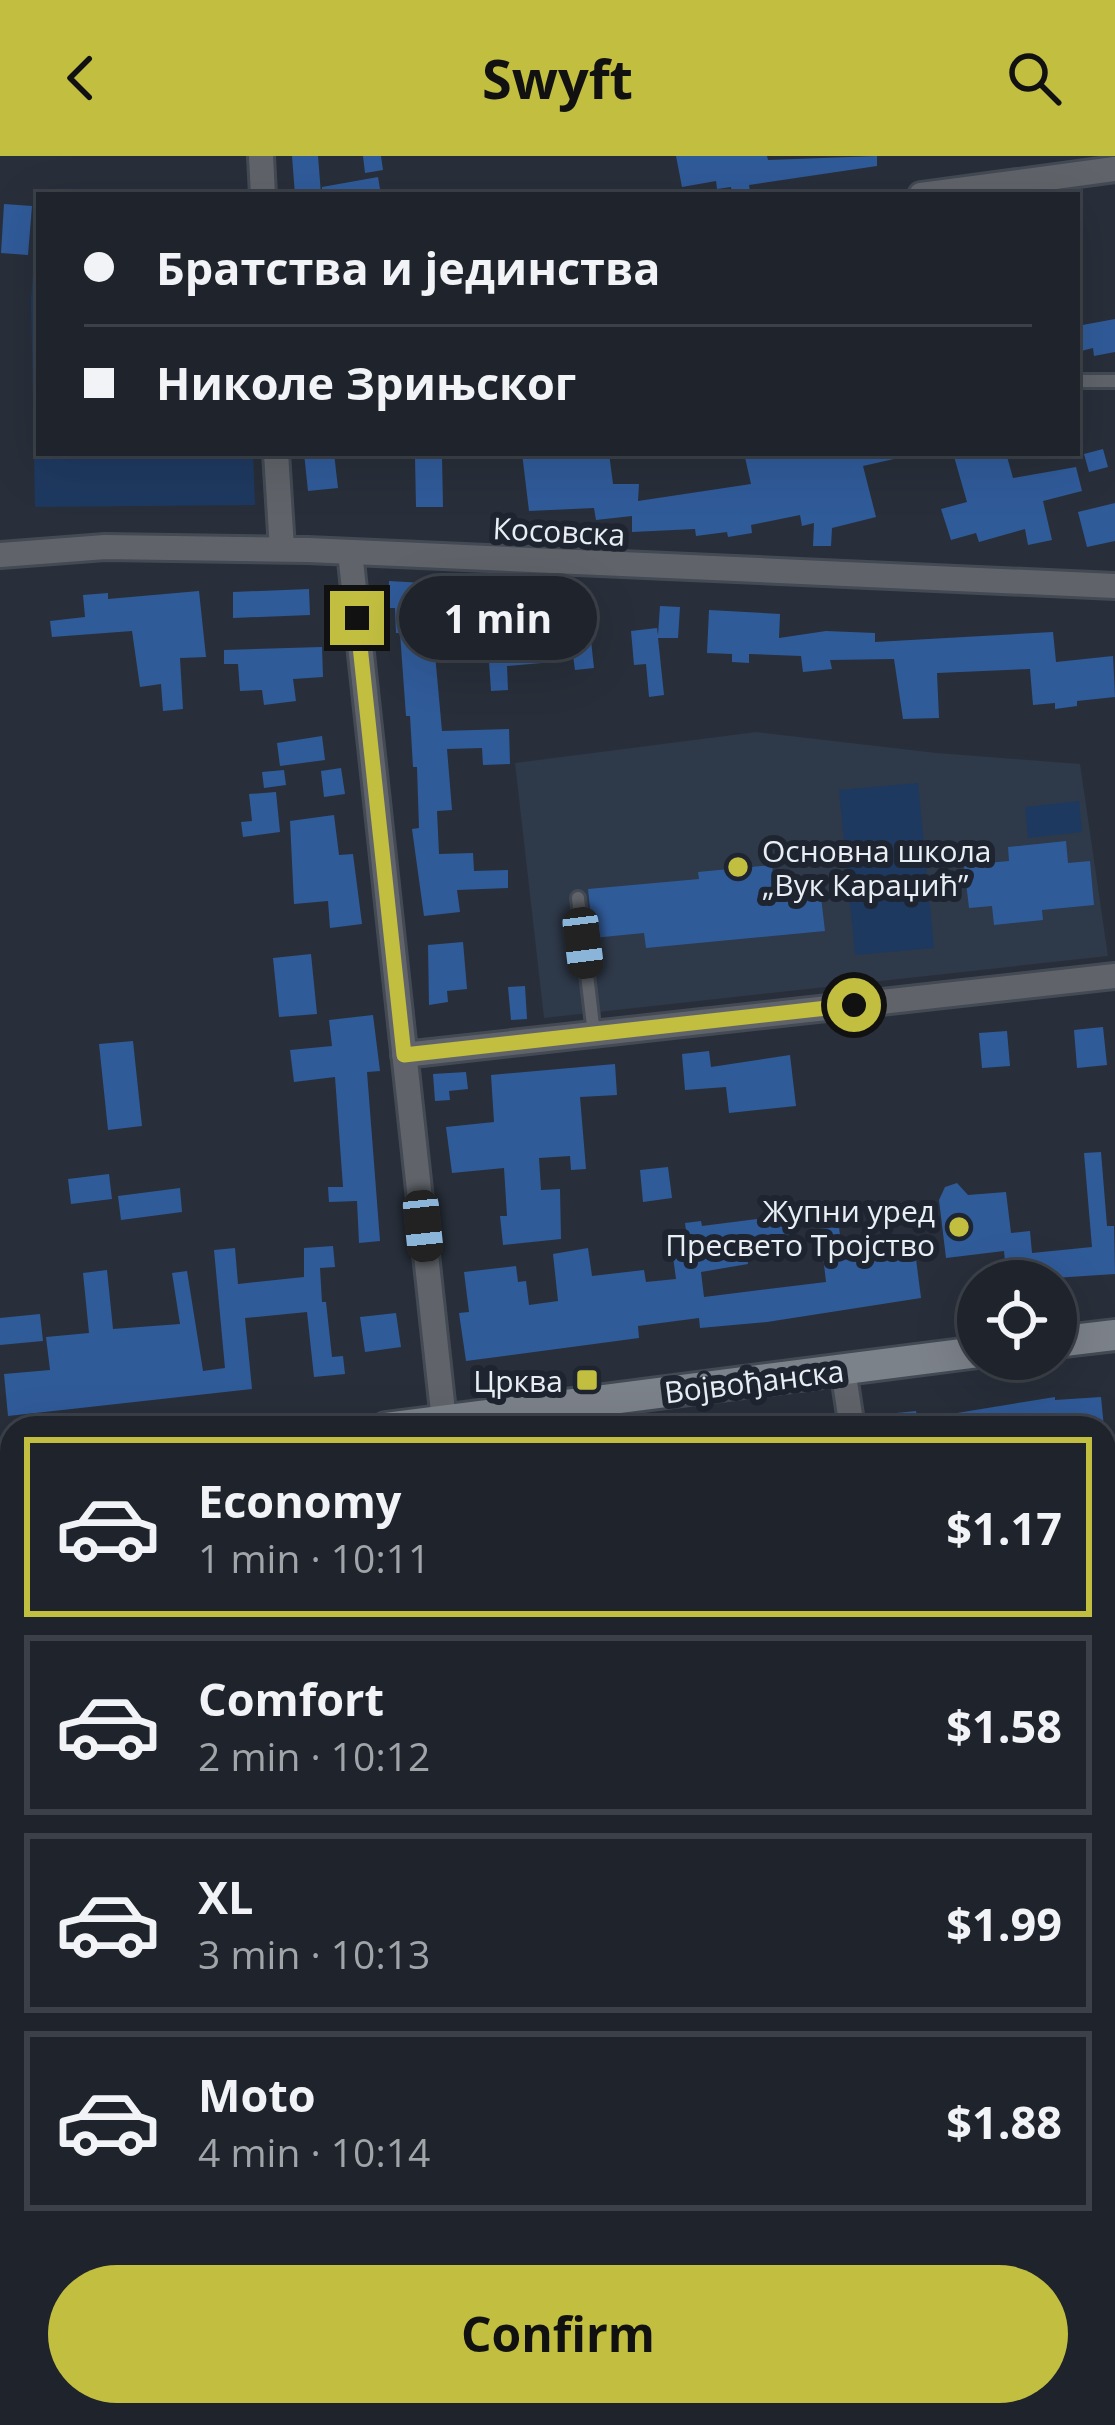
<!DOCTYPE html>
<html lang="en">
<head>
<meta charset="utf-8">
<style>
	body { margin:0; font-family:"Open Sans",sans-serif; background:#2b2f38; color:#f1f3f6; height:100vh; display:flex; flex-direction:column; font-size:45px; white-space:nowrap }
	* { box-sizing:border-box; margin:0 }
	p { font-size:39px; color:#a1a4a9 }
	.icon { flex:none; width:66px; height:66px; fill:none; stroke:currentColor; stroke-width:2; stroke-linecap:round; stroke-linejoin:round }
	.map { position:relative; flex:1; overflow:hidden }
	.details { position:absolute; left:0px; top:1260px; width:1116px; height:1011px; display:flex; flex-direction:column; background:#1e232c; border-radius:36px 36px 0 0; box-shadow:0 12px 48px #0002,0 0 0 3px #3c4048 }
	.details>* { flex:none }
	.top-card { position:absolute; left:36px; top:36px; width:1044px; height:264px; border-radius:0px; box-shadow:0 12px 48px #0002,0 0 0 3px #3c4048; display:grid; align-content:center; height:264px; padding:0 48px; background:#1e232c }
	.fabs { position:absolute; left:957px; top:1104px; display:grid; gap:24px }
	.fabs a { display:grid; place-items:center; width:120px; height:120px; border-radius:50%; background:#1e232c; box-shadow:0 12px 48px #0002,0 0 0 3px #3c4048; font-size:60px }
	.end { position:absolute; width:54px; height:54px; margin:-27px; border:15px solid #c1be40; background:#111; box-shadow:0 0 0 6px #111 }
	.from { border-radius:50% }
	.bubble { position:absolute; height:84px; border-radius:42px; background:#1e232c; box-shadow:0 12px 48px #0002,0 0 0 3px #3c4048; font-size:39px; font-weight:700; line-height:84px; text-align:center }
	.car { position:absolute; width:36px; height:72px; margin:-36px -18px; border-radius:15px; box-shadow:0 0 9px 3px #0007; background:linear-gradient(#222 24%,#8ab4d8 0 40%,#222 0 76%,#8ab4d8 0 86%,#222 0) }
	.top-card b { display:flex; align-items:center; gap:42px; height:114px; font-size:45px }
	.top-card b+b { border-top:3px solid #3c4048 }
	.top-card i { width:30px; height:30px; background:#f1f3f6 }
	ul { padding:21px 0 0; list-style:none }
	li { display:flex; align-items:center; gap:36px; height:180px; margin:0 24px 18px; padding:0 24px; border:6px solid #3c4048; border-radius:0px }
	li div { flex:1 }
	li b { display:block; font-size:45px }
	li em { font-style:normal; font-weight:700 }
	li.selected { border-color:#c1be40 }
	li>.icon { width:108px; height:108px; stroke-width:1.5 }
	.cta { display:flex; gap:24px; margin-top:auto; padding:24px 48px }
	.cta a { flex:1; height:138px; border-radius:72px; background:#c1be40; color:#111; font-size:48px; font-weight:700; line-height:138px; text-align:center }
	header { display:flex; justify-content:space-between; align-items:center; height:156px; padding:0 48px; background:#c1be40; color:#111; font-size:54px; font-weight:700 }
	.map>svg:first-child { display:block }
	.built { fill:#2e3949 }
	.green { fill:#1e3960 }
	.building { fill:#305b99 }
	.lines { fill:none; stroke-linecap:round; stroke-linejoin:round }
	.lane-casing { stroke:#434a54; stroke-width:18 }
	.street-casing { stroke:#434a54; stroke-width:30 }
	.secondary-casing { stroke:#434a54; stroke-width:36 }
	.lane { stroke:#60646a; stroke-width:12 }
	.street { stroke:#60646a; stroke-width:24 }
	.secondary { stroke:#7c828a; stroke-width:30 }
	.route { stroke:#c1be40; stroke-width:15 }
	.poi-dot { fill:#c1be40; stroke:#1f2530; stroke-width:4.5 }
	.labels { text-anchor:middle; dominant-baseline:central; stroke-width:12; stroke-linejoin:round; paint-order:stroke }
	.street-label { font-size:30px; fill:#e9eef5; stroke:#1f2530 }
	.poi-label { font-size:30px; fill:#e9eef5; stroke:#1f2530; text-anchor:end }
</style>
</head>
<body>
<header><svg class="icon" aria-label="back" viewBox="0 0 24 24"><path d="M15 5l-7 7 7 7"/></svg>Swyft<svg class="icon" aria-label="search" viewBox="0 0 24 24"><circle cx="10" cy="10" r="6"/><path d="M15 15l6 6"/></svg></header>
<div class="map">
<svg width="1115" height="2269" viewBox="0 0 1115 2269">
	<rect width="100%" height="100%" fill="#282f3a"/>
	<!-- built -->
	<path class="built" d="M756 576 937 597 1080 608 1108 800 544 862 515 607Z"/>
	<!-- green -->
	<path class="green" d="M37 51 39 297H253L255 349 35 351 31 145Z
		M918 627 934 792 855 799 839 634Z
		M1079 645 1082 676 1028 682 1025 651Z"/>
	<!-- building -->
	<path class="building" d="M292 0H318L321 38 295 39Z
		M363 0H381L383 14 365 17Z
		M676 0H767L768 4 877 0V10L749 29 750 35 732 37 731 31 717 33 716 25 682 31Z
		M378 21 381 39H322V31Z
		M4 48 32 50 28 99 1 97Z
		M1115 163V196L1094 200 1093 192 1077 196V170Z
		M1103 293 1108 311 1089 316 1084 298Z
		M304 297H334L338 332 308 335Z
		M522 297H567L568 301 609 297 613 328H639L638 345 751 328 744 297H893L894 303 863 310 876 361 832 372 831 390H813L814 367 802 370 800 359 751 369 752 377 728 381 727 376 696 380 695 373 632 376V360L596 364 594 352 529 355Z
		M953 297H1006L1013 322 1076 311 1082 335 1043 345 1052 384 1028 389 1025 373 979 386 976 377 951 384 941 353 967 346Z
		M442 301 443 351H416L415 302Z
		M1115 347V385L1087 391 1078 356Z
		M389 425 458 429 457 457 417 456 418 488 434 487 442 575 509 573 510 608 483 609 482 592 447 593 452 654 437 655 439 698 473 697 474 715 508 714V732L457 734 460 756 424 760 412 673 419 672 417 611H413L410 560H406L400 477H396L395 452H388Z
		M309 433 310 459 233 462V436Z
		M199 435 206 501 180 502 183 553 163 555 161 528 140 531 132 475 52 481 50 465 85 461 83 439 108 437V443Z
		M548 439 595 443V458L588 457 594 512 575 514 571 485 541 486 542 507 507 510 508 534 491 535 488 491H485L491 442 528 447V441Z
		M660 450 680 451 678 482H658L664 539 649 541 646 508 634 509 631 475 657 472 658 479Z
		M709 454 780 458 779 482 826 475 875 477V486L1053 476 1056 506 1113 500 1115 541 1077 545V550L1055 553V547L1033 549 1030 513 937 517 939 562 903 563 894 503 830 504 832 513 803 516 801 500 749 498V507L732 506V498L707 497Z
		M322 491 323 521 293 523 296 545 264 549 262 534 240 535 238 508H224V494Z
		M322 580 325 604 280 610 277 587Z
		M341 612 345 638 324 641 321 615Z
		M284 614 286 629 264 632 262 616Z
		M276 636 280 676 243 681 241 666 252 665 249 638Z
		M334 659 339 699 353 698 362 768 330 772 328 745 294 748 290 665Z
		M1066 685 1068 707 1090 705 1094 749 1042 754 1043 764 994 769 992 750 969 752 964 709 1009 705 1008 691Z
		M772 709 774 728 819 724 825 775 646 792 644 777 593 782 588 733 699 723 698 716Z
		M463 786 467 833 447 835 448 846 429 849 428 789Z
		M311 798 317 858 279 861 273 802Z
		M525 830 527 863 511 864 508 831Z
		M373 859 380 915 367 916 380 1085 359 1087 357 1045 329 1046 328 1031H343L335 921 294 926 290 894 332 890 329 864Z
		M1103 871 1107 909 1077 912 1074 874Z
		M1007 875 1010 910 982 912 979 877Z
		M133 885 142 970 108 974 99 888Z
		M709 895 711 911 790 899 796 950 729 957 726 931 685 934 682 898Z
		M615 908 617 939 580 941 586 1013 571 1014 570 1000 539 1002 541 1034 560 1033 561 1083 503 1089 500 1060H507L504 1012 452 1017 446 971 494 966 491 919Z
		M466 916 468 933 449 935 450 944 435 945 433 918Z
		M1101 996 1107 1070H1114L1115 1118 1007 1125 1004 1095 946 1102 939 1044 945 1031 957 1027 968 1039 1006 1036 1011 1077 1030 1075 1032 1097 1092 1091 1084 997Z
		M668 1011 672 1042 643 1046 640 1014Z
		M109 1018 112 1043 71 1048 68 1023Z
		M180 1032 182 1056 121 1064 118 1040Z
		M826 1044 828 1062 810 1064 808 1046Z
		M757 1063 758 1069 788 1064 790 1080 745 1087 748 1108 701 1116 704 1141 826 1126 820 1073 839 1071 843 1104 915 1095 921 1142 767 1166 700 1172 699 1162 638 1170 639 1182 466 1205 459 1157 469 1156 464 1116 516 1110 518 1126 526 1125 529 1149 558 1145 553 1098 588 1092 592 1120 644 1114 646 1126 676 1123 672 1093 688 1090 685 1067 701 1065 702 1070Z
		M333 1090 335 1111 320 1112 322 1146H326L332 1201 343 1200 345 1218 314 1221 307 1156 245 1162 252 1233 8 1260 4 1218 50 1214 46 1181 89 1177 83 1117 107 1114 113 1173 180 1168 172 1117 187 1115 203 1215 225 1212 214 1094 235 1092 238 1128 304 1121V1092Z
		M396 1157 401 1191 365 1196 360 1161Z
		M40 1158 43 1185 0 1189V1162Z
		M1055 1241V1244L1101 1241 1104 1272H868L867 1260 916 1255 917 1260 957 1257Z"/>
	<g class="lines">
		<!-- lane casing -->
		<g class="lane-casing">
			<path id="lane" d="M1077 225H1115
				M578 742 594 878"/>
		</g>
		<!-- street casing -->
		<g class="street-casing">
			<path id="street" d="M261 0 263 39
				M921 39 1115 13
				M276 297 282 393
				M350 396 444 1265
				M0 399 105 391 308 394 1115 430
				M404 899 1115 820
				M843 1213 852 1272
				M1104 1523 1115 1521
				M1104 1784 1115 1781
				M0 2032 12 2029"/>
		</g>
		<!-- secondary casing -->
		<g class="secondary-casing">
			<path id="secondary" d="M1056 1186 1115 1179
				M386 1272 978 1196
				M0 1323 12 1322"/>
		</g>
		<!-- lane -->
		<use href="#lane" class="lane"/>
		<!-- street -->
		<use href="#street" class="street"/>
		<!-- secondary -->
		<use href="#secondary" class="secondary"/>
	</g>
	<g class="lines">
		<!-- route -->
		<path class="route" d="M357 462 404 899 854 849"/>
	</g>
	<!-- markers -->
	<g class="poi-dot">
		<circle cx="738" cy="711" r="12"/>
		<circle cx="959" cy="1071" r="12"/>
		<rect x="575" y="1212" width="24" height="24" rx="6"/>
	</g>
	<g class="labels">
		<!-- street labels -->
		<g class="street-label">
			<text transform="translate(559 375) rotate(3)">Косовска</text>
			<text transform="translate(754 1225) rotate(-7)">Војвођанска</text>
		</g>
		<!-- poi labels -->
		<g class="poi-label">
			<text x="762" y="694" text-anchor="start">Основна школа<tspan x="762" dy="34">„Вук Караџић”</tspan></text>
			<text x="935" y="1054">Жупни уред<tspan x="935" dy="34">Пресвето Тројство</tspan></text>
			<text x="563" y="1224">Црква</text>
		</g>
	</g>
</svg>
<div class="fabs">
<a><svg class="icon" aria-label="locate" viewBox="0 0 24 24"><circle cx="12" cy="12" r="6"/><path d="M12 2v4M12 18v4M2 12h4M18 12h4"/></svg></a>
</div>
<i class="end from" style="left:854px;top:849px"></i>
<i class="end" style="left:357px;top:462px"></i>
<div class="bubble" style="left:399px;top:420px;width:198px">1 min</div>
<i class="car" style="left:583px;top:787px;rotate:173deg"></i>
<i class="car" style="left:423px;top:1070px;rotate:174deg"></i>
<div class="top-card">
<b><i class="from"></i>Братства и јединства</b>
<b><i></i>Николе Зрињског</b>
</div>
<section class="details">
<ul>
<li class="selected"><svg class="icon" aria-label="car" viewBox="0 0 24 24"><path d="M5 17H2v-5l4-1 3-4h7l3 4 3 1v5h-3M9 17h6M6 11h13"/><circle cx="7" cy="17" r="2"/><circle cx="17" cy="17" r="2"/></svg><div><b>Economy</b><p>1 min · 10:11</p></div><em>$1.17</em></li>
<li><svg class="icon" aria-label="car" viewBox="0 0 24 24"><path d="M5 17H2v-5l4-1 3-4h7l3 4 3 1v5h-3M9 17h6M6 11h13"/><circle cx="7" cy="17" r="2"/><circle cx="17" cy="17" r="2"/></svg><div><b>Comfort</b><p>2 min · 10:12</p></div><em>$1.58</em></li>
<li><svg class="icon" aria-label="car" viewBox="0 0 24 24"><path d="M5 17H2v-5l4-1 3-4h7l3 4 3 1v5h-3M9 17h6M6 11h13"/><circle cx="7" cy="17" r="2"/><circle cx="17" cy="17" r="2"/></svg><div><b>XL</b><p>3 min · 10:13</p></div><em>$1.99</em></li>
<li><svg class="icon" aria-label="car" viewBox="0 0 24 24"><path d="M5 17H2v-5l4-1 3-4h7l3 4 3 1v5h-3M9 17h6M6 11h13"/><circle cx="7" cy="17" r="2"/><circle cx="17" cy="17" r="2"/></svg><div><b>Moto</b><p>4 min · 10:14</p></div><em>$1.88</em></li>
</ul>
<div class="cta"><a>Confirm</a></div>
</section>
</div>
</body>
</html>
